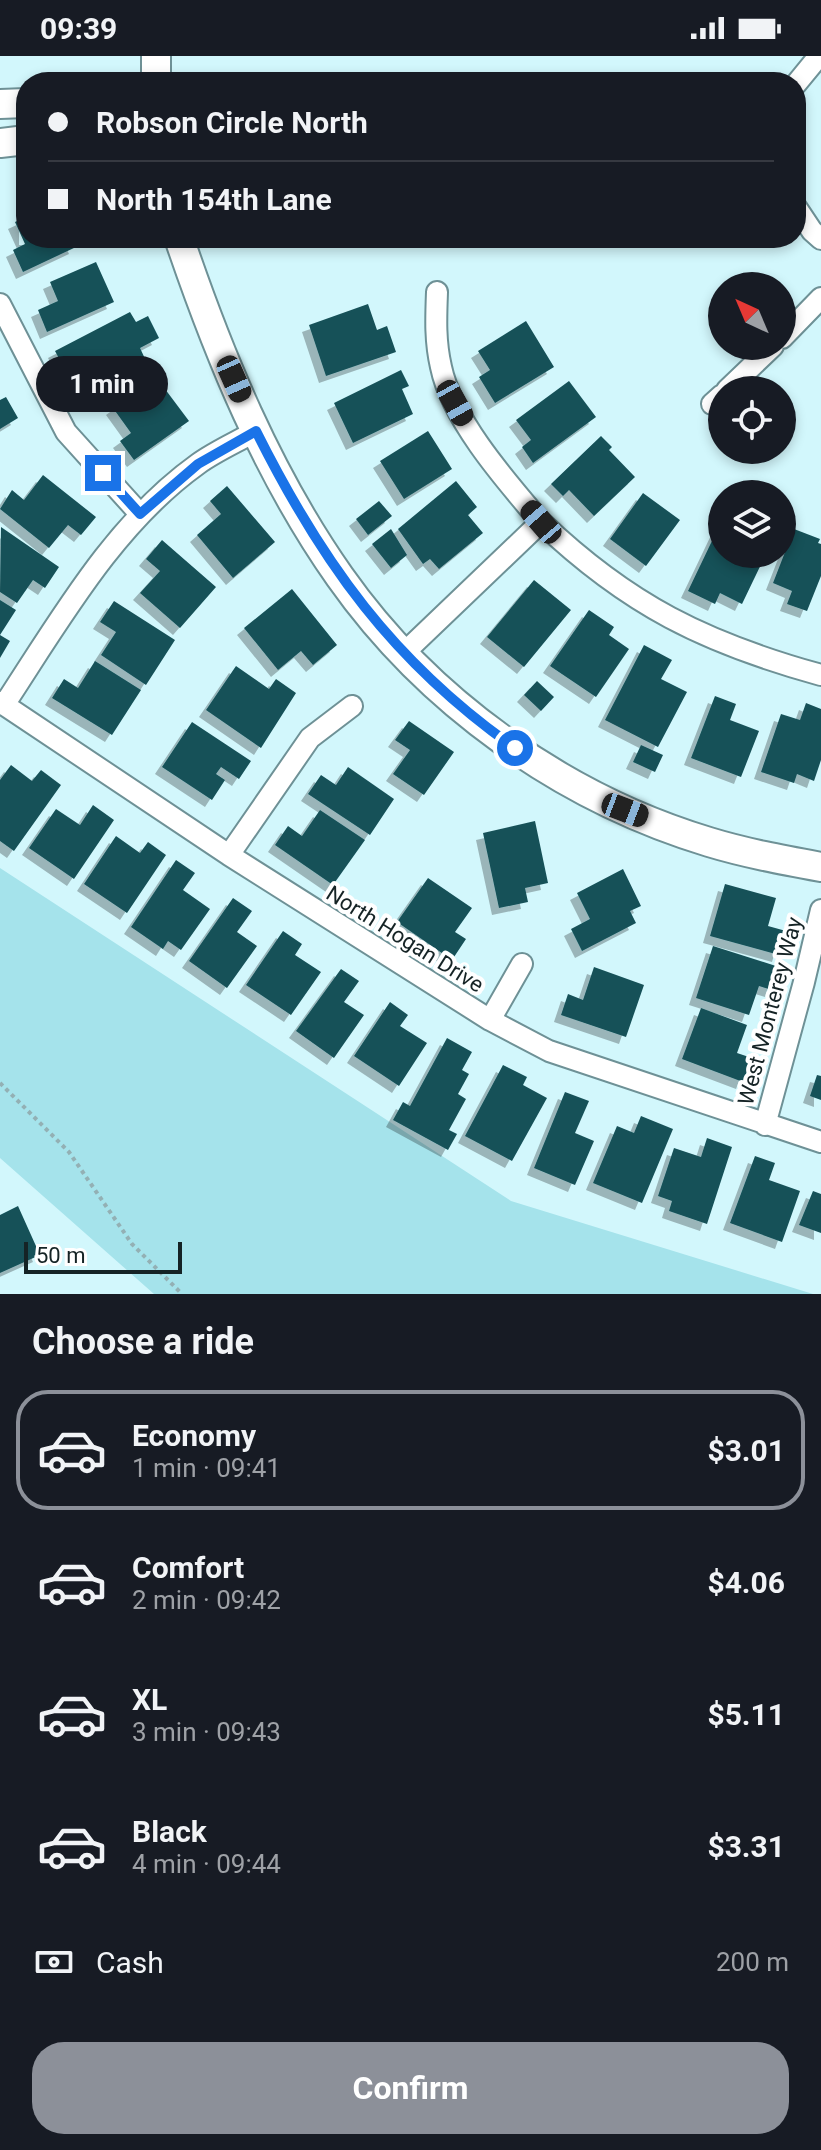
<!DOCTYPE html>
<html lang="en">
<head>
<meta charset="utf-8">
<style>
	body { margin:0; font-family:Roboto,sans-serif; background:#242831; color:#f1f3f6; height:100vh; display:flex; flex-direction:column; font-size:30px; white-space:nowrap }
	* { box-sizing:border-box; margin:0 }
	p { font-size:26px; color:#9ea1a6 }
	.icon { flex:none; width:44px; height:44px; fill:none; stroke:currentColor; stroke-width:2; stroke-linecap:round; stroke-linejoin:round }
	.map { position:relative; height:1238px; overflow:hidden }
	.sheet { display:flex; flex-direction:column; background:#171b24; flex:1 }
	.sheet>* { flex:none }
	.banner { position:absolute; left:16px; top:16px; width:790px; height:176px; border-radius:32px; box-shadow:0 4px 12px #0003; display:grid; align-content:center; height:176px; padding:0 32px; background:#171b24 }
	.needle { width:52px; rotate:316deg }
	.fabs { position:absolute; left:708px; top:216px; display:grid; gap:16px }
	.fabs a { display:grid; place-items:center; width:88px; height:88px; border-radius:50%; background:#171b24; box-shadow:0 4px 12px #0003; font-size:40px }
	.scale { position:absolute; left:24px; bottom:20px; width:158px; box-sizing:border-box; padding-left:8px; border:4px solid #152325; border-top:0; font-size:22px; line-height:28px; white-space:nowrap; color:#152325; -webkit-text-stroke:6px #fff; paint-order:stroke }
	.end { position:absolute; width:36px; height:36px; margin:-18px; border:10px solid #1a73e8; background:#fff; box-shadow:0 0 0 4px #fff }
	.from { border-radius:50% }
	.bubble { position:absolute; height:56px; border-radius:28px; background:#171b24; box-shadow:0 4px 12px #0003; font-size:26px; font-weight:700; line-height:56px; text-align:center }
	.car { position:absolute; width:24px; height:48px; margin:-24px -12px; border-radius:10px; box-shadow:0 0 6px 2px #0007; background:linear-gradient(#222 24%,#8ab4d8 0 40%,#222 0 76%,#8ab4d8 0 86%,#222 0) }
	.banner b { display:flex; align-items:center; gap:28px; height:76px; font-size:30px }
	.banner b+b { border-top:2px solid #363941 }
	.banner i { width:20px; height:20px; background:#f1f3f6 }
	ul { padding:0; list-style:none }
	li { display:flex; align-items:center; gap:24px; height:120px; margin:0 16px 12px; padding:0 16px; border:4px solid transparent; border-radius:32px }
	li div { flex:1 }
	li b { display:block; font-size:30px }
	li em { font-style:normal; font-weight:700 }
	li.selected { border-color:#8c9099 }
	li>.icon { width:72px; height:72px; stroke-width:1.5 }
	h2 { padding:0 32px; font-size:36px; line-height:96px }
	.pay { display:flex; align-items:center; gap:20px; height:88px; padding:0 32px; font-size:30px }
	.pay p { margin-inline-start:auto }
	.cta { display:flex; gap:16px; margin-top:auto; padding:16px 32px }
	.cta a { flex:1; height:92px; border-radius:32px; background:#8c9099; color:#fff; font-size:32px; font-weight:700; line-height:92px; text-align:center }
	.status { display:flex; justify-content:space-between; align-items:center; height:56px; padding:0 40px; background:#171b24; direction:ltr }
	.status svg { height:22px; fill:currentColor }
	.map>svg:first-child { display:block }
	.green { fill:#a5e3eb }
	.building { fill:#165158; filter:url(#shadow) }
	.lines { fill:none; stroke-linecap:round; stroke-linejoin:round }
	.street-casing { stroke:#6e9196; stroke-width:24 }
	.secondary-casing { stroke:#6e9196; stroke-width:32 }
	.path { stroke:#93b0b4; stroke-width:4; stroke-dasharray:4 4; stroke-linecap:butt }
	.street { stroke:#fff; stroke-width:20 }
	.secondary { stroke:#fff; stroke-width:28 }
	.route { stroke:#1a73e8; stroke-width:10 }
	.labels { text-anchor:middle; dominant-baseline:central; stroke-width:8; stroke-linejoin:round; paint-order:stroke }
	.street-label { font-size:22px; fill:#152325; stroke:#fff }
</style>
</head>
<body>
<div class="status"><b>09:39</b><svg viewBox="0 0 49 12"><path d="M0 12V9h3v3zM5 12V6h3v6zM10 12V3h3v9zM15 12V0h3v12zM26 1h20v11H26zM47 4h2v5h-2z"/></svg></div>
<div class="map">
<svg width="821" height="1238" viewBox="0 0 821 1238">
	<defs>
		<filter id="shadow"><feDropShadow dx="-7" dy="7" stdDeviation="0" flood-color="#0004"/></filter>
	</defs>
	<rect width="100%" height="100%" fill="#d2f7fc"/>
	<!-- green -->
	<path class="green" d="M0 812 511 1145 813 1238H154L0 1102Z"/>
	<!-- building -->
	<path class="building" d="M26 161V182H72L76 191 23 216 13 194 25 188 15 166Z
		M96 206 114 246 47 276 38 254 58 245 50 226Z
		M368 248 377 274 387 270 396 296 326 320 309 269Z
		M130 256 136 266 148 260 159 282 140 292 147 307 98 332 88 313 70 323 55 295Z
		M526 265 554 311 495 347 479 321 490 314 478 295Z
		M401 314 409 330 402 333 413 358 353 387 334 347Z
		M156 321 189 365 134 404 120 385 131 377 113 352Z
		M569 325 596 361 533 407 522 391 531 384 516 364Z
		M6 341 18 362 0 373V344Z
		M428 375 452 413 404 443 380 405Z
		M601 380 612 391 609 394 635 421 594 460 569 434 563 440 551 428Z
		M43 419 96 461 81 479 68 469 49 492 0 453 12 434 24 444Z
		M456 425 477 451 468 459 483 477 439 513 430 503 423 508 398 473Z
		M227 430 275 486 233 522 197 479 221 458 210 445Z
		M643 437 680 464 646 510 610 483Z
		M379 445 392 460 368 479 356 463Z
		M722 464V498H766L742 548 720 537 715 548 688 535Z
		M1 471 59 511 45 532 33 524 17 547 0 536Z
		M391 473 407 499 391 512 372 488Z
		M794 473 820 483 818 487 821 488V520L807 555 787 548 792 535 773 527Z
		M162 484 216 531 180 572 140 537 160 515 146 503Z
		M534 524 571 554 524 611 487 581Z
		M292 533 337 589 313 609 301 595 278 614 244 572Z
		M0 544 16 554 0 579 10 585 0 602Z
		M114 545 175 584 146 629 101 599 116 576 100 566Z
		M589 554 614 571 609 579 629 593 596 641 550 610Z
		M644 589 672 604 661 623 687 636 658 691 605 664Z
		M95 605 141 634 112 679 52 642 64 623 78 632Z
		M236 610 269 633 276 623 296 637 261 692 206 654Z
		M537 625 554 641 541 655 524 639Z
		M715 640 736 648 730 664 759 675 741 721 691 702Z
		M806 647 821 653V704L814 725 797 718 794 727 761 716 781 658 800 664Z
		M409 665 454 696 424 739 393 718 410 694 395 684Z
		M192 666 251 705 239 723 221 711 216 718 225 724 212 744 162 711Z
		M641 689 663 699 655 716 633 706Z
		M11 709 32 725 41 714 61 729 14 795 0 785V724Z
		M348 711 394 743 370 779 308 738 321 719 336 729Z
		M93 749 114 764 74 823 29 792 56 753 80 769Z
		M320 754 365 784 333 829 275 789 288 770 302 780Z
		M535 765 548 827 525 832 528 846 499 852 483 777Z
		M116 780 140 797 148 786 166 799 127 857 84 828Z
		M176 804 195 817 183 834 210 853 181 894 168 885 163 893 131 871Z
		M623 813 641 850 630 855 636 867 582 895 571 873 590 863 577 837Z
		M428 822 472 852 455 876 466 883 452 904 397 866Z
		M725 828 776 842 768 870 786 875 779 899 710 880Z
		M233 842 252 855 237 876 257 890 227 932 189 905Z
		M283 875 302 888 295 899 321 916 291 959 246 929Z
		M713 890 779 911 772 934 759 930 749 959 696 942Z
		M594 911 644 929 626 981 561 959 568 938 583 944Z
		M341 913 359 925 344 946 364 959 334 1002 296 975Z
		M390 946 408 959 400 970 427 987 399 1030 354 1000Z
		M701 952 747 969 737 997 752 1002 743 1026 682 1003Z
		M447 982 472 996 462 1014 469 1018 458 1038 466 1043 449 1074 457 1078 448 1094 393 1064 403 1046 410 1050Z
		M503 1009 527 1021 523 1029 547 1042 512 1105 465 1080Z
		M817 1019 821 1020V1044L810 1040Z
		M565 1036 589 1045 575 1077 594 1085 575 1129 534 1112Z
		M641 1060 673 1073 642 1147 593 1127 617 1070 634 1077Z
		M707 1082 732 1091 707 1168 669 1155 672 1145 658 1140 674 1092 701 1101Z
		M755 1100 775 1107 769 1124 800 1135 782 1186 730 1167Z
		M813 1135 821 1138V1177L799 1169Z
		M18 1150 40 1199 0 1217V1159Z"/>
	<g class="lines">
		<!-- street casing -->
		<g class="street-casing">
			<path id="street" d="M796 28 819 0
				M796 151 812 175 821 183
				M0 248 66 376 140 458
				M782 282 821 242
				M727 334 773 290
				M712 348 722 339
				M541 466C628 549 705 587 821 619
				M404 597 541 466C506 425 452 364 441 311 435 285 436 262 437 236
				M0 646 229 799 490 964 549 995 821 1086
				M4 649C60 564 114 468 198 408 216 395 237 386 256 375
				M229 799 310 682 352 650
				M490 964 522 908
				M765 1069 804 926 821 854"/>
		</g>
		<!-- secondary casing -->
		<g class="secondary-casing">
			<path id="secondary" d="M156 0V26
				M0 48 26 47
				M0 87 26 84
				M179 182C219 300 268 419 340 521 428 646 563 742 709 786 745 797 783 804 821 811"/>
		</g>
		<!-- path -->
		<path class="path" d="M0 1027 69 1096 132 1188 182 1238"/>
		<!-- street -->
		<use href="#street" class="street"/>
		<!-- secondary -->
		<use href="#secondary" class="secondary"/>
	</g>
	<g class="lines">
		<!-- route -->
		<path class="route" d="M103 417 140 458 198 408 256 375C322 507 393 606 515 692"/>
	</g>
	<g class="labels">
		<!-- street labels -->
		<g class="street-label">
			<text transform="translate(405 883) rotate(32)">North Hogan Drive</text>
			<text transform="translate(770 955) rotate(-75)">West Monterey Way</text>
		</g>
	</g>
</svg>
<div class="fabs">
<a><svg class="needle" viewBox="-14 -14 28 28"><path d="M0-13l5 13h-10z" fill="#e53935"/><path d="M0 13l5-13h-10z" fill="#9ea1a6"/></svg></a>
<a><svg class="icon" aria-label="locate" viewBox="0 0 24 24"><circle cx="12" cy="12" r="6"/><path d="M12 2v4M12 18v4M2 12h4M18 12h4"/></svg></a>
<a><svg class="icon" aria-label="layers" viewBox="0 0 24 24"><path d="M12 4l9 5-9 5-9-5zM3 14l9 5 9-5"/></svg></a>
</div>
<div class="scale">50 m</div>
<i class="end from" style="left:515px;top:692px"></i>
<i class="end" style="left:103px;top:417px"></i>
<div class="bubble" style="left:36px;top:300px;width:132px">1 min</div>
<i class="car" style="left:234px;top:323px;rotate:156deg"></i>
<i class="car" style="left:455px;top:347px;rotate:151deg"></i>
<i class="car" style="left:541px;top:466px;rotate:319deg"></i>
<i class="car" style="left:625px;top:754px;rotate:111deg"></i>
<div class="banner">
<b><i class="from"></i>Robson Circle North</b>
<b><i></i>North 154th Lane</b>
</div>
</div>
<section class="sheet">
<h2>Choose a ride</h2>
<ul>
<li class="selected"><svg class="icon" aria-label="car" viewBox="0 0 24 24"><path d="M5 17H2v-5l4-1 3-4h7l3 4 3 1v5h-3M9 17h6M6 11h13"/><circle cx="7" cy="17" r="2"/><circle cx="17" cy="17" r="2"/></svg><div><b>Economy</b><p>1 min · 09:41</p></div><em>$3.01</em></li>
<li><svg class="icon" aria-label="car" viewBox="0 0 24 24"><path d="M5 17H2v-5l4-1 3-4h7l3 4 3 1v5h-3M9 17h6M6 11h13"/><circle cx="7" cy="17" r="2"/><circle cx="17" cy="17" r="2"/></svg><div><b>Comfort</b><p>2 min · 09:42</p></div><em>$4.06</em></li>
<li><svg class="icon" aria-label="car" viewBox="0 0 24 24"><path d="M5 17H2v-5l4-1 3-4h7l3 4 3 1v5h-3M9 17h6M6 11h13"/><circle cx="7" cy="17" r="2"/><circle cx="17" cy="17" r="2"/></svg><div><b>XL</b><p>3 min · 09:43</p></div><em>$5.11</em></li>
<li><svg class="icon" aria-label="car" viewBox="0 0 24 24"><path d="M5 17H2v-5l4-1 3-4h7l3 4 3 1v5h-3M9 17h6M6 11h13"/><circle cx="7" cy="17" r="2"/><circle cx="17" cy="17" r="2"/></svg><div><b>Black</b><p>4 min · 09:44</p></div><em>$3.31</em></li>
</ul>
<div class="pay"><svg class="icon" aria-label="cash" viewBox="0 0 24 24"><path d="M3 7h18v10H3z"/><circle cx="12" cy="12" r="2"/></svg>Cash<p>200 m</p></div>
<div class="cta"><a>Confirm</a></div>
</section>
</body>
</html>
